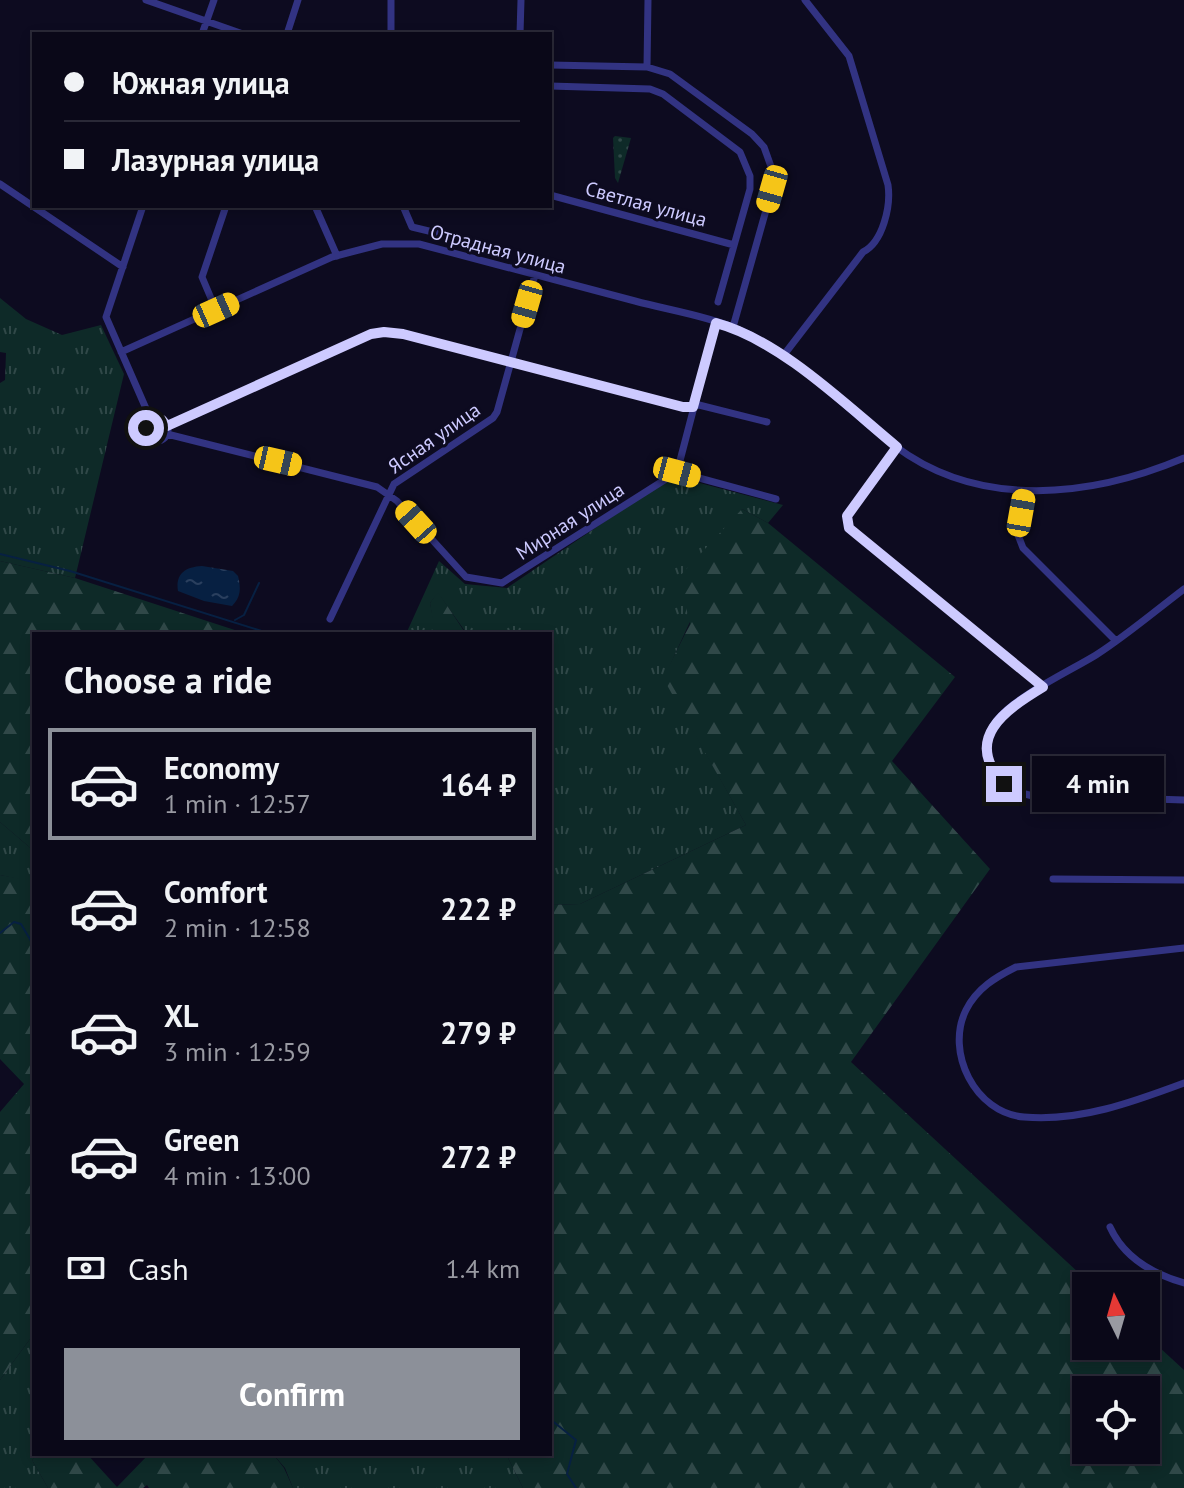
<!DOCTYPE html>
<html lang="en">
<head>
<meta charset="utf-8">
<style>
	body { margin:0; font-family:"PT Sans",sans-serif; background:#131121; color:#f1f3f6; height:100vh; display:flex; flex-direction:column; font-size:30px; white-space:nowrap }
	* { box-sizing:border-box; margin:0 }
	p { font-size:26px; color:#999aa2 }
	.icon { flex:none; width:44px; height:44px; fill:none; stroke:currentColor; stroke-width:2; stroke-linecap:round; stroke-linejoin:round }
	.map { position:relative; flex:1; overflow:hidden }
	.sheet { position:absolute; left:32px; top:632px; width:520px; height:824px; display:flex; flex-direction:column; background:#0a0818; border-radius:0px; box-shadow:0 4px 12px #0003,0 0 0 2px #2a2937 }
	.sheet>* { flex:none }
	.hud { position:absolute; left:32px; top:32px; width:520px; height:176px; border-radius:0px; box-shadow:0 4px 12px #0003,0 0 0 2px #2a2937; display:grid; align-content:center; height:176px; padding:0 32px; background:#0a0818 }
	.needle { width:52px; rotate:355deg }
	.tools { position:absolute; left:1072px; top:1272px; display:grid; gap:16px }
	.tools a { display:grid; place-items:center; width:88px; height:88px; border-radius:0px; background:#0a0818; box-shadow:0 4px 12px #0003,0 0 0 2px #2a2937; font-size:40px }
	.end { position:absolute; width:36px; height:36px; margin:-18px; border:10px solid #cdcaff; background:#111; box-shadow:0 0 0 4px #111 }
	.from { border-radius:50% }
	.bubble { position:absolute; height:56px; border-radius:0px; background:#0a0818; box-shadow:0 4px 12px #0003,0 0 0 2px #2a2937; font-size:26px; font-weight:700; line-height:56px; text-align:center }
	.car { position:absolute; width:24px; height:48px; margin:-24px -12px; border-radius:10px; box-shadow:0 0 6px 2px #0007; background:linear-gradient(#f5c518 24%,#345 0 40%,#f5c518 0 76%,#345 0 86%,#f5c518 0) }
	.hud b { display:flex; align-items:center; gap:28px; height:76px; font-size:30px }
	.hud b+b { border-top:2px solid #2a2937 }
	.hud i { width:20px; height:20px; background:#f1f3f6 }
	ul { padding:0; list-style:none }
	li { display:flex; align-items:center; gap:24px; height:112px; margin:0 16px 12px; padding:0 16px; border:4px solid transparent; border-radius:0px }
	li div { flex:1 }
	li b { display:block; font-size:30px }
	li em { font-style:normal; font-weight:700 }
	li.current { border-color:#8c9099 }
	li>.icon { width:72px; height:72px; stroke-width:1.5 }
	h2 { padding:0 32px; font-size:36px; line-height:96px }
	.pay { display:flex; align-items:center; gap:20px; height:88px; padding:0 32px; font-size:30px }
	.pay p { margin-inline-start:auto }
	.button { display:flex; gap:16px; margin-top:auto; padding:16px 32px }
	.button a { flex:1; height:92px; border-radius:0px; background:#8c9099; color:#fff; font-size:32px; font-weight:700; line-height:92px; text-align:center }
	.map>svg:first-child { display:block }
	.grass { fill:url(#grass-tufts) }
	.forest { fill:url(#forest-firs); fill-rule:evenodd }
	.park { fill:url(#park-dots) }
	.water { fill:url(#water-ripples) }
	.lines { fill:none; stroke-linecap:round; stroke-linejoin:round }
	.stream { stroke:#072042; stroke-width:2 }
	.minor { stroke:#323382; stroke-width:7 }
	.route { stroke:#cdcaff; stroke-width:10 }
	.labels { text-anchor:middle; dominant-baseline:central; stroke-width:6; stroke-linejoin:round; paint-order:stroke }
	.street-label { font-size:20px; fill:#cdcaff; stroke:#0d0b20 }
</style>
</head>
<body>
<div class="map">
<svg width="1184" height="1488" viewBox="0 0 1184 1488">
	<defs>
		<pattern id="grass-tufts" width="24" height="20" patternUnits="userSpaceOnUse" patternTransform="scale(2)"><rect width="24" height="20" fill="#0e2a28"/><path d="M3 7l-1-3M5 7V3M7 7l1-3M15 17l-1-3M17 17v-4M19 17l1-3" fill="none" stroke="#304848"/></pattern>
		<pattern id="forest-firs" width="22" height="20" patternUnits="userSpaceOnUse" patternTransform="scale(2)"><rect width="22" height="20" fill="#0e2a28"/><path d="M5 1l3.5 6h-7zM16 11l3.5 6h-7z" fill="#304848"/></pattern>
		<pattern id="park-dots" width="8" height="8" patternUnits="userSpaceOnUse" patternTransform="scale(2)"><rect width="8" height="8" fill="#0e2a28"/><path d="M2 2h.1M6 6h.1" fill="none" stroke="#304848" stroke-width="1.8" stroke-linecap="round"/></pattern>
		<pattern id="water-ripples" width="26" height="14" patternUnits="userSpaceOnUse" patternTransform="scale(2)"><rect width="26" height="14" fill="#072042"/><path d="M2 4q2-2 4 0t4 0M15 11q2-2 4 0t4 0" fill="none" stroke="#2a3f5e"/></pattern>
	</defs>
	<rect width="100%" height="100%" fill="#0d0b20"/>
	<!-- grass -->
	<path class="grass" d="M0 298 26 319 62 335 101 325 124 374 75 578 0 561V383L5 380 6 353 0 352Z
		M677 477 783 505 768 523 742 509 664 678 746 825 580 904 550 905V634H467L438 593 430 603 435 628 426 634H406L439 561 465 584 507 588 669 478Z
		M0 822 34 851 33 882 0 875Z
		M30 1339 34 1343V1454H37L32 1460 48 1488H0V1380Z
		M273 1454H506L523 1488H293L285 1468Z"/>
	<!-- forest -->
	<path class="forest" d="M742 509 768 523 955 677 892 761 990 869 851 1062 1093 1286H1086V1346H1146V1335L1184 1370V1488H523L506 1454H550V905L580 904 746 825 663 678 690 624 679 577ZM1086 1390H1146V1450H1086Z
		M0 561 75 578 247 634H34V851L0 822Z
		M438 592 466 634H467H426L434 628 430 603Z
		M0 875 34 881V1343L30 1339 0 1380V1112L24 1084 0 1059Z
		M37 1454H87L117 1487 149 1454H273L284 1468 293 1488H149L147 1485 143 1488H48L32 1460Z"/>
	<!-- park -->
	<path class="park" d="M615 136 631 138 618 183 615 178 613 138Z"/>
	<!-- water -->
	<path class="water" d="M202 566 233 571 238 576C241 588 241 597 232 606L204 601 178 591C175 573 186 567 202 566Z"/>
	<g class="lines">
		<!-- stream -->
		<path class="stream" d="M0 554 70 571 271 634
			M235 620 244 615 259 583
			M0 933 14 922 21 924 34 946
			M550 1419 576 1440 567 1474 576 1488"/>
		<!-- minor -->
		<path class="minor" d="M146 0 243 34
			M202 34 214 0
			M287 34 298 0
			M391 34V0
			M520 34 521 0
			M550 65 647 67 670 74 752 134 764 147 774 175 772 189 733 327
			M647 67 648 0
			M550 86 650 89 663 94 740 152 750 176V189L718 302
			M0 184 123 267
			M550 195 734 245
			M143 206 106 317 151 420
			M315 206 337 256
			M403 206 412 227 462 239
			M216 310 202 277 226 206
			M121 352 332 257 382 244H419C491 263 563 282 635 301 668 310 704 315 735 328 796 353 843 407 895 446 980 510 1092 497 1184 458
			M783 356 863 252C883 242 891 206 888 185L849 56 805 0
			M146 430a11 11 0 1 1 22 0a11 11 0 1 1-22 0Z
			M167 426 371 334 384 332 403 334 683 407 699 405 767 422
			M167 434 377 487 397 501 466 577 502 583 677 472 716 323
			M897 447 847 516 849 528 1043 687
			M677 472 776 499
			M1025 491 1018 535 1023 548 1116 641
			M1184 589C1155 611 1127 635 1096 655 1070 671 1010 699 995 723 976 752 995 786 1025 794 1053 802 1083 799 1111 799 1135 798 1160 799 1184 800
			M330 619 394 484 493 418 497 412 535 275
			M1053 879 1184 880
			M1184 948 1016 967C996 977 977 988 966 1010 945 1052 975 1113 1024 1117 1079 1122 1133 1102 1184 1083
			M1110 1227C1124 1258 1153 1274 1184 1283"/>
	</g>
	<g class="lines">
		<!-- route -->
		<path class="route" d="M146 428C148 420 155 418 162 420L167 426 371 334 384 332 403 334 683 407H693L716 323C780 340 846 405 897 447L847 516 849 528 1043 687C1005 710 962 739 1004 784"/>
	</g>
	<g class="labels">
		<!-- street labels -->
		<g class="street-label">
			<text transform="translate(646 204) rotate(15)">Светлая улица</text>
			<text transform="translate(498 249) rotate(15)">Отрадная улица</text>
			<text transform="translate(434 438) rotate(-35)">Ясная улица</text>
			<text transform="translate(570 521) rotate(-33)">Мирная улица</text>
		</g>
	</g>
</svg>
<div class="tools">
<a><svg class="needle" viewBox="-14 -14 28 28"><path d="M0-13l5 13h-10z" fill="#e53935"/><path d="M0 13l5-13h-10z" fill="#999aa2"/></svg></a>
<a><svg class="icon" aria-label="locate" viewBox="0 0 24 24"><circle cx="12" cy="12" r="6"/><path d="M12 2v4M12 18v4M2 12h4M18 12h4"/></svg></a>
</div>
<i class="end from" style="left:146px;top:428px"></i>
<i class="end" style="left:1004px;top:784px"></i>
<div class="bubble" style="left:1032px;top:756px;width:132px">4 min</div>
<i class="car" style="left:772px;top:189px;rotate:196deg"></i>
<i class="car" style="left:527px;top:304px;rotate:196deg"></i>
<i class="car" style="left:216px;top:310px;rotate:66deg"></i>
<i class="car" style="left:278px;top:461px;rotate:103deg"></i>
<i class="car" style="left:677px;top:472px;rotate:105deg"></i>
<i class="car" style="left:1021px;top:513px;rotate:10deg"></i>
<i class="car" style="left:416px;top:522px;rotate:318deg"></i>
<div class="hud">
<b><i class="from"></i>Южная улица</b>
<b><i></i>Лазурная улица</b>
</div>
<section class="sheet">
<h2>Choose a ride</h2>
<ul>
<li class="current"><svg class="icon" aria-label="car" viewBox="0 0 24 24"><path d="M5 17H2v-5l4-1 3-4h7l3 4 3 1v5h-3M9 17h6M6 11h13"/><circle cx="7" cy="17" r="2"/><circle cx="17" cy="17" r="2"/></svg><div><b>Economy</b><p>1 min · 12:57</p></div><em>164 ₽</em></li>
<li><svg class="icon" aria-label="car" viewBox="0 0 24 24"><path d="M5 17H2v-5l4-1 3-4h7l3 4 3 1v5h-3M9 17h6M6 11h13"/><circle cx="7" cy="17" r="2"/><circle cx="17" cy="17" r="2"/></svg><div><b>Comfort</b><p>2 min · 12:58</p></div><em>222 ₽</em></li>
<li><svg class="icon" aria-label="car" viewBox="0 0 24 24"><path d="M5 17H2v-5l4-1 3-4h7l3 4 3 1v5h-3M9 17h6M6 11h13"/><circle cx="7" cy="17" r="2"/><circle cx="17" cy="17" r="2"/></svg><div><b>XL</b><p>3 min · 12:59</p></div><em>279 ₽</em></li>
<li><svg class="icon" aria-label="car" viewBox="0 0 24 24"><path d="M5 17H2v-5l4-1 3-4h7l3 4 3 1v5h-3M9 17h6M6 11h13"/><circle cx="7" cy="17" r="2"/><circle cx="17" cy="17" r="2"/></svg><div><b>Green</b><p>4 min · 13:00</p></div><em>272 ₽</em></li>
</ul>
<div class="pay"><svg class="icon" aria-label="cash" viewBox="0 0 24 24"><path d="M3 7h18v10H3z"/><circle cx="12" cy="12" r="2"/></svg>Cash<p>1.4 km</p></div>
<div class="button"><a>Confirm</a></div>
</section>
</div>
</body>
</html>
